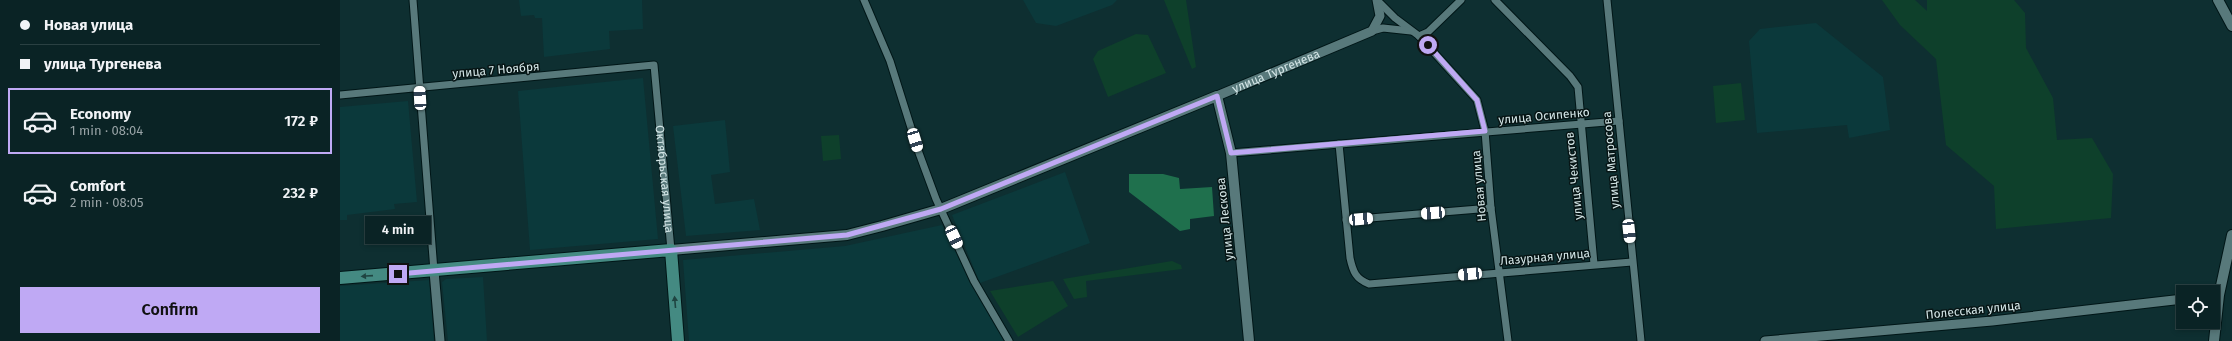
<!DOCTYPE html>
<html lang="en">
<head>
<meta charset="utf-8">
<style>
	body { margin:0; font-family:"Fira Sans",sans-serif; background:#132b2d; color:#f1f3f6; height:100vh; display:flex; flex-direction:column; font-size:15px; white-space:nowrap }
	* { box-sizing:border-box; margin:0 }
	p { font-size:13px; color:#99a4a7 }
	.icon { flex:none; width:22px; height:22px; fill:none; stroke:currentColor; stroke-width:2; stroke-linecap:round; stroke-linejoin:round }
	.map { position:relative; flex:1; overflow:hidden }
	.details { display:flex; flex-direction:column; background:#0a2325; width:340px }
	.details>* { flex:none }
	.guide { display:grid; align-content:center; height:88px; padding:0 20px; background:#0a2325 }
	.tools { position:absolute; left:1836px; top:285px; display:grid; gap:8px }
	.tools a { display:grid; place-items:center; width:44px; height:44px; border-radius:0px; background:#0a2325; box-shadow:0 2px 6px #0003,0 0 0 1px #2a4042; font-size:20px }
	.end { position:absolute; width:18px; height:18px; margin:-9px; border:5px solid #bfa9f4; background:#111; box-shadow:0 0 0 2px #111 }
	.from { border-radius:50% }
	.bubble { position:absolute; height:28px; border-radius:0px; background:#0a2325; box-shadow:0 2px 6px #0003,0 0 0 1px #2a4042; font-size:13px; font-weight:600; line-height:28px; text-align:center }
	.car { position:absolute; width:12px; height:24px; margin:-12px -6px; border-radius:5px; box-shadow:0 0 3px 1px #0007; background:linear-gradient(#fff 24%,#345 0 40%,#fff 0 76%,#345 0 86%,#fff 0) }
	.guide b { display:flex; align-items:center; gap:14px; height:38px; font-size:15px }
	.guide b+b { border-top:1px solid #2a4042 }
	.guide i { width:10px; height:10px; background:#f1f3f6 }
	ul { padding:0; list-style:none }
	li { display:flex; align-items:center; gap:12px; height:66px; margin:0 8px 6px; padding:0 12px; border:2px solid transparent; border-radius:0px }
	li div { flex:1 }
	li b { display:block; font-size:15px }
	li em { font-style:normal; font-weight:600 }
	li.current { border-color:#bfa9f4 }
	li>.icon { width:36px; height:36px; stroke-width:1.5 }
	.action { display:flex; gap:8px; margin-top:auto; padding:8px 20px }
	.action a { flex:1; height:46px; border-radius:0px; background:#bfa9f4; color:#111; font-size:16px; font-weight:600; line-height:46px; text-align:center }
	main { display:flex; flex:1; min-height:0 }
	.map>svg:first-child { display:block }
	.built { fill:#0b393b }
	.green { fill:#0e402b }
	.forest { fill:#1f704d }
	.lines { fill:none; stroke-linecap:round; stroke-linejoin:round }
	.minor-casing { stroke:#001617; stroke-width:9 }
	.tertiary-casing { stroke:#001617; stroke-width:11 }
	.secondary-casing { stroke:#001617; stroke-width:12 }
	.primary-casing { stroke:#001617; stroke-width:14 }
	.minor { stroke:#58797b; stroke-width:7 }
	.tertiary { stroke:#58797b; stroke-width:9 }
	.secondary { stroke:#58797b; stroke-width:10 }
	.primary { stroke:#448a82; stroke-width:12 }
	.oneway { fill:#1f4441 }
	.route { stroke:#bfa9f4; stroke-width:5 }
	.labels { text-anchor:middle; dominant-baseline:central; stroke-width:3; stroke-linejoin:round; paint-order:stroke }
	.street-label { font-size:12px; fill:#d4e6e7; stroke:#071515 }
</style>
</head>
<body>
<main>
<section class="details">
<div class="guide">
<b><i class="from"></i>Новая улица</b>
<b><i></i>улица Тургенева</b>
</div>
<ul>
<li class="current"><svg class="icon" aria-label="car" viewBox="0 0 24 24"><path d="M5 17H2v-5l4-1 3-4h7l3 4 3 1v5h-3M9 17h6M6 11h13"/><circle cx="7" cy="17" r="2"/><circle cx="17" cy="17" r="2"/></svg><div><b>Economy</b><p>1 min · 08:04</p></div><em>172 ₽</em></li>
<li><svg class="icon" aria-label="car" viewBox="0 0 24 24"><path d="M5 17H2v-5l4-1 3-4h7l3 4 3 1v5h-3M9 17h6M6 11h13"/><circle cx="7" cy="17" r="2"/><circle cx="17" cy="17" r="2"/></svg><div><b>Comfort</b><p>2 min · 08:05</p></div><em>232 ₽</em></li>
</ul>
<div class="action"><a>Confirm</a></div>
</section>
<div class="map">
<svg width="1892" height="341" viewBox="0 0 1892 341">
	<rect width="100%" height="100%" fill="#0e2f31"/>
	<!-- built -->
	<path class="built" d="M179 0H302L303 29 269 31 270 49 204 57 202 18H195L194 15 181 16Z
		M683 0H777L772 5 716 26 696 23Z
		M1476 23 1543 77 1550 130 1509 138 1507 125 1417 133 1409 41 1420 29Z
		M303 78 318 239 190 250 178 91Z
		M68 101 77 202 54 204 55 209 7 215V220H0V107Z
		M385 120 390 172 371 175 375 204 414 199 420 230 346 236 333 126Z
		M725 172 750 243 640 283 612 215Z
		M602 225 665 341H349L343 260 505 246Z
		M143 277 147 341H108L102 282 106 279Z
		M89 280 94 341H0V286Z"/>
	<!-- green -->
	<path class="green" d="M824 0H846L856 67 852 69Z
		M1542 0H1575L1587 11V0H1674L1685 13 1686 48 1713 98 1717 140 1752 138 1773 174 1771 218 1656 229 1654 186 1606 145 1596 59 1560 25Z
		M796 34 808 35 826 73 768 97 753 59 758 51Z
		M1401 83 1405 120 1376 123 1373 86Z
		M499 135 501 159 483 161 481 136Z
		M832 261 841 265 842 269 746 281 747 297 734 299 723 279Z
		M713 281 728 306 678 337 650 291Z"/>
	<!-- forest -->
	<path class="forest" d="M789 174H823L839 178 840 189 872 187 874 216 850 219V229L840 231 789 192Z"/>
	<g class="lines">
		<!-- minor casing -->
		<g class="minor-casing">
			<g id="minor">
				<path d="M73 0 94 271"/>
				<path d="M524 0 550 61 579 153 596 199 634 281 669 341"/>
				<path d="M1037 0 1055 18 1079 36 1137 100 1145 131 1151 208 1168 341"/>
				<path d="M1155 0 1230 76 1238 87 1254 264"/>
				<path d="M1267 0 1301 341"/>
				<path d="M1032 31 1043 28 1071 31"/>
				<path d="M1079 36 1088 32 1121 0"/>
				<path id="s1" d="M0 95 314 65 331 250"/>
				<path d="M999 144 1010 258C1013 272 1016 279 1029 284L1292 262"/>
				<path d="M891 153 1279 121"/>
				<path d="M1006 220 1151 208"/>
			</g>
		</g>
		<!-- tertiary casing -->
		<g class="tertiary-casing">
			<g id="tertiary">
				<path id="s2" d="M877 96 1032 31 1040 16 1037 0"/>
				<path d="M94 271 100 341"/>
				<path d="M1425 341 1652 321 1843 299"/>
			</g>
		</g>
		<!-- secondary casing -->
		<g class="secondary-casing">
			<path id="secondary" d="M1878 0 1892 26
				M331 250 507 235 542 226 601 209 877 96 891 153 909 341
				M1874 341 1879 295 1892 235"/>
		</g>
		<!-- primary casing -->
		<g class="primary-casing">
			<path id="primary" d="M0 278 331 250 338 341"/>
		</g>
		<!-- minor -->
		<use href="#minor" class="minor"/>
		<!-- tertiary -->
		<use href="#tertiary" class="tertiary"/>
		<!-- secondary -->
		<use href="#secondary" class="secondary"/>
		<!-- primary -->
		<use href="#primary" class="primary"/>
	</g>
	<!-- one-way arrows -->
	<defs><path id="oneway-solid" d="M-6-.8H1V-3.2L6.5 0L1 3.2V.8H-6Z"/></defs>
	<g class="oneway">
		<use href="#oneway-solid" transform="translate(27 276) rotate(176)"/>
		<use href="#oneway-solid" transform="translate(335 302) rotate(-95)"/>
	</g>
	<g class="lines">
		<!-- route -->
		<path class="route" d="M58 274 507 235 601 209 877 96 891 153 1145 131 1137 100 1088 45"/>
	</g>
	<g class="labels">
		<!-- street labels -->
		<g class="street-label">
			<text transform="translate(156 70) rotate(-5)">улица 7 Ноября</text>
			<text stroke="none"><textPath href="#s2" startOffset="64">улица Тургенева</textPath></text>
			<text transform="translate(1204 116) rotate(-5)">улица Осипенко</text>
			<text transform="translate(1271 160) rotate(-95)">улица Матросова</text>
			<text transform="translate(1234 176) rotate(-96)">улица Чекистов</text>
			<text stroke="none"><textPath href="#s1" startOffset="430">Октябрьская улица</textPath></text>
			<text transform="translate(1139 186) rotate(-95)">Новая улица</text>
			<text transform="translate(885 219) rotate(-96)">улица Лескова</text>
			<text transform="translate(1205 257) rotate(-5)">Лазурная улица</text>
			<text transform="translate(1633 310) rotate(-6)">Полесская улица</text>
		</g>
	</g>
</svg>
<div class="tools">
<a><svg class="icon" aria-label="locate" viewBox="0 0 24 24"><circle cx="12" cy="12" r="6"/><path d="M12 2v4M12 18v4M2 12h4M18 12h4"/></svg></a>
</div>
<i class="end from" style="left:1088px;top:45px"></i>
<i class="end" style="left:58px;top:274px"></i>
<div class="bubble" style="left:25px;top:216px;width:66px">4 min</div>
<i class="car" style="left:80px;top:98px;rotate:357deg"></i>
<i class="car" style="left:575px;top:140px;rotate:163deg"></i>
<i class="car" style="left:1093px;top:213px;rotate:266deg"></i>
<i class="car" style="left:1021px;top:219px;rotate:85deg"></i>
<i class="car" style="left:1289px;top:231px;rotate:174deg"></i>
<i class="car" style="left:614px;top:237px;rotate:155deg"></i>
<i class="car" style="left:1130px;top:274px;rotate:265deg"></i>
</div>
</main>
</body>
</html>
